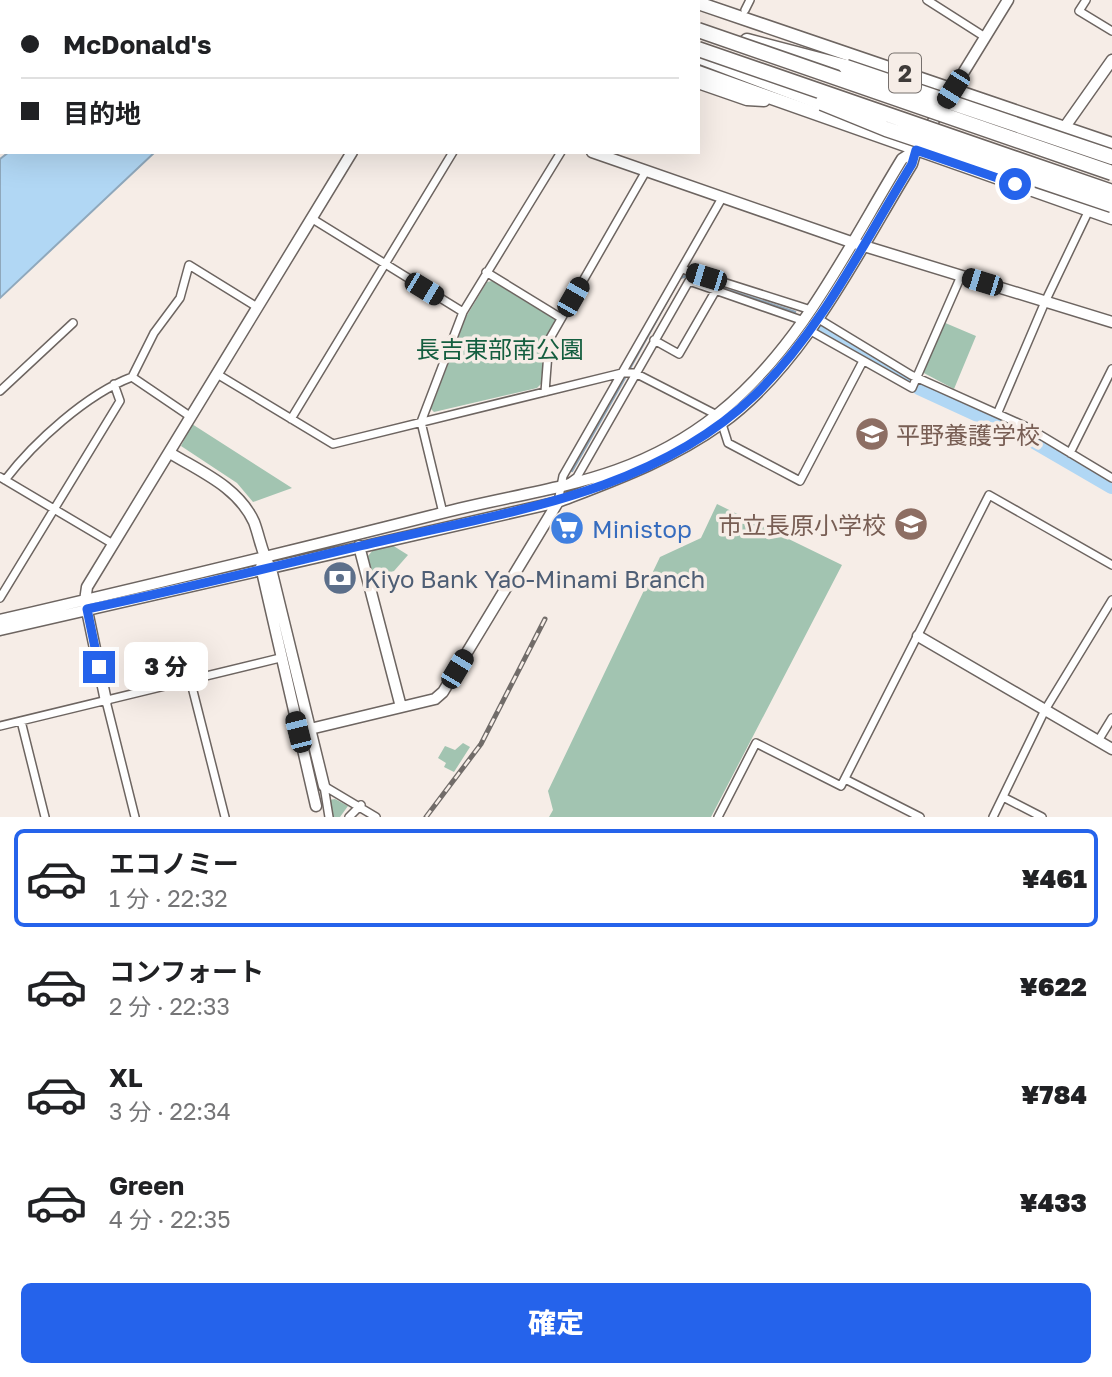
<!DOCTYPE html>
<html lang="ja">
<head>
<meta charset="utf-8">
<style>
	body { margin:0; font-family:"Golos Text","Noto Sans JP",sans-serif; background:#f2f2f2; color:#202124; height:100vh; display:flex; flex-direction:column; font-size:26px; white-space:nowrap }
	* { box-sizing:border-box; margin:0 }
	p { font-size:23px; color:#757577 }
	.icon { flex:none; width:38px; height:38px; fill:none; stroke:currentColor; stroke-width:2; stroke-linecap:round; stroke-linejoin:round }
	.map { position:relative; height:817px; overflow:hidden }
	.details { display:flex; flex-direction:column; background:#fff; flex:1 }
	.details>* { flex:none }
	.banner { position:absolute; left:0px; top:0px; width:700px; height:154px; box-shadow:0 7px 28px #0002; display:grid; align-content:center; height:154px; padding:0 21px; background:#fff }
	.end { position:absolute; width:32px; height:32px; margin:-16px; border:9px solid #2563eb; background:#fff; box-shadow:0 0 0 4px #fff }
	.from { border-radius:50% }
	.bubble { position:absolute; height:49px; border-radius:10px; background:#fff; box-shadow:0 7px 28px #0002; font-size:23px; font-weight:800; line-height:49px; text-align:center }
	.car { position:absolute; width:21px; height:42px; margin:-21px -10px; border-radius:9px; box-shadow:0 0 5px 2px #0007; background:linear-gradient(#222 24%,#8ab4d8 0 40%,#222 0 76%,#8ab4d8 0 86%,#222 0) }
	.banner b { display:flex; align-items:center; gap:24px; height:66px; font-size:26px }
	.banner b+b { border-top:2px solid #e0e0e0 }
	.banner i { width:18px; height:18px; background:#202124 }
	ul { padding:12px 0 0; list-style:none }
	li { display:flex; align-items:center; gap:21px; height:98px; margin:0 14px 10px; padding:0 7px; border:4px solid transparent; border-radius:10px }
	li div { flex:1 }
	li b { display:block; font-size:26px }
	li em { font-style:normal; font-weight:800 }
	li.active { border-color:#2563eb }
	li>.icon { width:63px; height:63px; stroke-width:1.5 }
	.button { display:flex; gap:14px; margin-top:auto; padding:14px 21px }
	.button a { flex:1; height:80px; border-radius:10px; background:#2563eb; color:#fff; font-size:28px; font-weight:800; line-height:80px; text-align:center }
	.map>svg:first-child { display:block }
	.green { fill:#a2c4b1 }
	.water { fill:#b1d7f4; stroke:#8fa8bc; stroke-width:2 }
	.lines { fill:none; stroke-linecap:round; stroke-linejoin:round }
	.stream { stroke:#8fa8bc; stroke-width:2.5 }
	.river { stroke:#b1d7f4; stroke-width:16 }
	.street-casing { stroke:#6d6561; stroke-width:10 }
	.secondary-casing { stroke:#6d6561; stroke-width:13 }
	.primary-casing { stroke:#6d6561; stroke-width:15 }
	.highway-casing { stroke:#6d6561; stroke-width:17 }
	.street { stroke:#fff; stroke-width:7 }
	.secondary { stroke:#fff; stroke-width:10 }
	.primary { stroke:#fff; stroke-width:12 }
	.highway { stroke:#fff; stroke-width:14 }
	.rail-casing { stroke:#716c69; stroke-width:5 }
	.rail { stroke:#f6ede7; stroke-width:2.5; stroke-dasharray:8; stroke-linecap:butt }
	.highway-bridge-casing { stroke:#6d6561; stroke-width:17; stroke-linecap:butt }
	.highway-bridge { stroke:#fff; stroke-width:14 }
	.route { stroke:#2563eb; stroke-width:9 }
	.labels { text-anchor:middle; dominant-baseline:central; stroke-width:7; stroke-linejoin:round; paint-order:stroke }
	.shield { fill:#f6ede7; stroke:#76706d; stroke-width:2 }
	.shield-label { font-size:23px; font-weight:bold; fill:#3f3b39 }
	.park-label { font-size:24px; fill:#145e3f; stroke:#f6ede7 }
	.education-label { font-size:24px; fill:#785e54; stroke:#f6ede7; text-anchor:start }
	.shop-label { font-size:24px; fill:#366cbe; stroke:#f6ede7; text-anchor:start }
	.service-label { font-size:24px; fill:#4e5e75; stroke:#f6ede7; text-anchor:start }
</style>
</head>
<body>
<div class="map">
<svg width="1112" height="817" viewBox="0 0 1112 817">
	<rect width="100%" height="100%" fill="#f6ede7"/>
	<!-- green -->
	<path class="green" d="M492 281 556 320 545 338 541 384 537 388 434 412 431 409 466 317 487 282Z
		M943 322 976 336 954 389 922 372Z
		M192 424 292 488 253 502 237 483 181 446Z
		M717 504 842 565 711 817H549L553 810 548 791 660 557 701 538Z
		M392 545 408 555 394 571 373 577 368 556 373 550Z
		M463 743 470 747 454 772 444 767 446 763 438 758 445 746 455 750Z
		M335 799 348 806 340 817H331L329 800Z"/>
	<!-- water -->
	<path class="water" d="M172 0H312L170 2Z
		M9 152H155L0 298V159Z"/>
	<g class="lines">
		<!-- stream -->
		<path class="stream" d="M629 370 680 278 686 276 795 312
			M572 471 626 376"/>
		<!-- river -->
		<path class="river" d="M821 328 908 381
			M919 387 1026 436 1112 486"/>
		<!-- street casing -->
		<g class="street-casing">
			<path id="street" d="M927 0 985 37
				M1086 0 1079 11 1112 31
				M745 10 750 0
				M311 218 463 312
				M682 269 811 310
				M486 272 561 318
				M817 318 911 375 1027 427 1112 478
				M809 330 912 388 961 276
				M654 340 679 354 716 290
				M217 374 333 444 622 373H635L717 415
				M0 391 73 323
				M545 392 549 340 646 171
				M998 412 1045 302 1089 210
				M191 417 132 377 154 333 180 298 189 265 257 307
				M291 419 453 152
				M722 424 728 443 800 481 863 361
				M1070 453 1112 369
				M0 477 113 544
				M5 480C34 442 87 394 132 377
				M570 482 577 477 689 281 804 321
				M558 502 563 476 722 198
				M443 513 421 422 463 312 561 152
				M0 598 120 401 114 384
				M190 679 225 817
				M106 701 135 817
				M21 721 45 817
				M0 726 280 658
				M1098 741 1112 718
				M845 779 920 817
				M324 786 376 817
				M324 786 329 817
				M1003 797 1042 817
				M349 817 361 805
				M718 817 756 743 841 786 989 495 1112 565
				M993 817 1045 710 1112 600"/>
		</g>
		<!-- secondary casing -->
		<g class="secondary-casing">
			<path id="secondary" d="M949 96 1008 0
				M1064 128 1112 60
				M592 152 851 242 1112 322
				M170 453C201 472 238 487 254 522 260 538 262 555 271 569L324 786
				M359 546 401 707
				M261 567 316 806
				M0 620C146 586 292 551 438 514 542 487 629 485 718 414 801 348 848 247 902 159L916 150
				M0 630 558 502C615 480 671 460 721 424 805 364 859 250 912 164L916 150 940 110
				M918 636 1112 749
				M106 701 85 601 87 587 352 152
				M310 729 435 699 443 692 558 502"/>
		</g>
		<!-- primary casing -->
		<g class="primary-casing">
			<path id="primary" d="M448 0 453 2
				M493 0 498 2
				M698 3 1112 144
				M698 72 1112 218
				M698 82 747 99 764 100"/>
		</g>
		<!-- highway casing -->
		<g class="highway-casing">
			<path id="highway" d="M557 0 562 2
				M610 0 615 2
				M747 41 846 67
				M698 56 822 103"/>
		</g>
		<!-- street -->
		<use href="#street" class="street"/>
		<!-- secondary -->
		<use href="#secondary" class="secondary"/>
		<!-- primary -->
		<use href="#primary" class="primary"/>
		<!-- highway -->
		<use href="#highway" class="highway"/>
		<!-- rail casing -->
		<g class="rail-casing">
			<path id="rail" d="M426 817 481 744 545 619"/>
		</g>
		<!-- rail -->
		<use href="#rail" class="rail"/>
		<!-- highway-bridge casing -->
		<g class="highway-bridge-casing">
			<path id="highway-bridge" d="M698 30 1112 173
				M698 49 1112 192
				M846 67 1112 157
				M822 103 886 129 1112 205"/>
		</g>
		<!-- highway-bridge -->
		<use href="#highway-bridge" class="highway-bridge"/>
	</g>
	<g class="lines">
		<!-- route -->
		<path class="route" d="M99 667 87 609C178 590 269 568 360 546 497 513 648 497 755 395 821 331 864 242 912 164L916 150 1015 184"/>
	</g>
	<!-- icons -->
	<defs>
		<g id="school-disc" transform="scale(1.75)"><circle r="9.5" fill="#8d6e63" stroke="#f6ede7"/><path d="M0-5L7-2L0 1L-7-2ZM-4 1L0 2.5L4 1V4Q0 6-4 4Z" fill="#fff"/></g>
		<g id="supermarket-disc" transform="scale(1.75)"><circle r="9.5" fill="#3f7fe0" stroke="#f6ede7"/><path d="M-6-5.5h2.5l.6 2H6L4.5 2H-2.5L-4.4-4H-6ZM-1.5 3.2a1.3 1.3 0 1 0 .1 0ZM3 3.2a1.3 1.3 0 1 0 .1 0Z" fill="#fff"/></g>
		<g id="bank-disc" transform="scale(1.75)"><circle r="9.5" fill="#5c6f8a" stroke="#f6ede7"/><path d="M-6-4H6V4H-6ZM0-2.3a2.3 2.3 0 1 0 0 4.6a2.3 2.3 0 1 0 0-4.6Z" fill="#fff"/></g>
	</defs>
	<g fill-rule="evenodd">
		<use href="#school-disc" x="872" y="434"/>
		<use href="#school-disc" x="911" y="524"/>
		<use href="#supermarket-disc" x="567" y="528"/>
		<use href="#bank-disc" x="340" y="578"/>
	</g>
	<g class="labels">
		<!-- shield labels -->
		<rect class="shield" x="889" y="53.5" width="32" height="39" rx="5"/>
		<g class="shield-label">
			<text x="905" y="73">2</text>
		</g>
		<!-- park labels -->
		<g class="park-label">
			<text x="500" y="348">長吉東部南公園</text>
		</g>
		<!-- education labels -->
		<g class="education-label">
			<text x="896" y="434">平野養護学校</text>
			<text x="886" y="524" text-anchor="end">市立長原小学校</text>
		</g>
		<!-- shop labels -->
		<g class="shop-label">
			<text x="592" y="528">Ministop</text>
		</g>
		<!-- service labels -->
		<g class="service-label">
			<text x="364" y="578">Kiyo Bank Yao-Minami Branch</text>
		</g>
	</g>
</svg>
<i class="end from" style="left:1015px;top:184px"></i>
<i class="end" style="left:99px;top:667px"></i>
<div class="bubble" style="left:124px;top:642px;width:84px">3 分</div>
<i class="car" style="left:953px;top:89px;rotate:212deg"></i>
<i class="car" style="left:706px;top:277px;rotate:287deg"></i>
<i class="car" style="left:982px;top:282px;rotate:287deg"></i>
<i class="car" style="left:424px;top:289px;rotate:121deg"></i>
<i class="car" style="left:573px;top:297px;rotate:30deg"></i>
<i class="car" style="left:457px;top:669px;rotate:31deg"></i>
<i class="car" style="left:298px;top:732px;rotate:346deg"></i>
<div class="banner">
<b><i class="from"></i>McDonald's</b>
<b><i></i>目的地</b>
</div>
</div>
<section class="details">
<ul>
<li class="active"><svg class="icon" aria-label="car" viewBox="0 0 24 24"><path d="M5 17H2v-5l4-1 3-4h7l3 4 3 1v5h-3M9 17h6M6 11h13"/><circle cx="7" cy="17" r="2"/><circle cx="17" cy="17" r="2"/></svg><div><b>エコノミー</b><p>1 分 · 22:32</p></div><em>¥461</em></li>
<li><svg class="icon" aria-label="car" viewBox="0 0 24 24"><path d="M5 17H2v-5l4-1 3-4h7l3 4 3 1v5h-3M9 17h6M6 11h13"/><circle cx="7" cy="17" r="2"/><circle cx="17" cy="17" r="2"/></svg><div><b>コンフォート</b><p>2 分 · 22:33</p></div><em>¥622</em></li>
<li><svg class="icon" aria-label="car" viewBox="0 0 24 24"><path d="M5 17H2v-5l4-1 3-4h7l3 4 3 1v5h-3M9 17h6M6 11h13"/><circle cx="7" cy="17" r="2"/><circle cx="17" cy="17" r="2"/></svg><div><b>XL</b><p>3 分 · 22:34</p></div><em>¥784</em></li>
<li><svg class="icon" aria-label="car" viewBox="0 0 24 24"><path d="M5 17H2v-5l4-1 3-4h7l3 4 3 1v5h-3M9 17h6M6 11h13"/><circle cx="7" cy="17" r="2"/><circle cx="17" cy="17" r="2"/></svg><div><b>Green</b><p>4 分 · 22:35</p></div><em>¥433</em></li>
</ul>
<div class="button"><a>確定</a></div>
</section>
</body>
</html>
